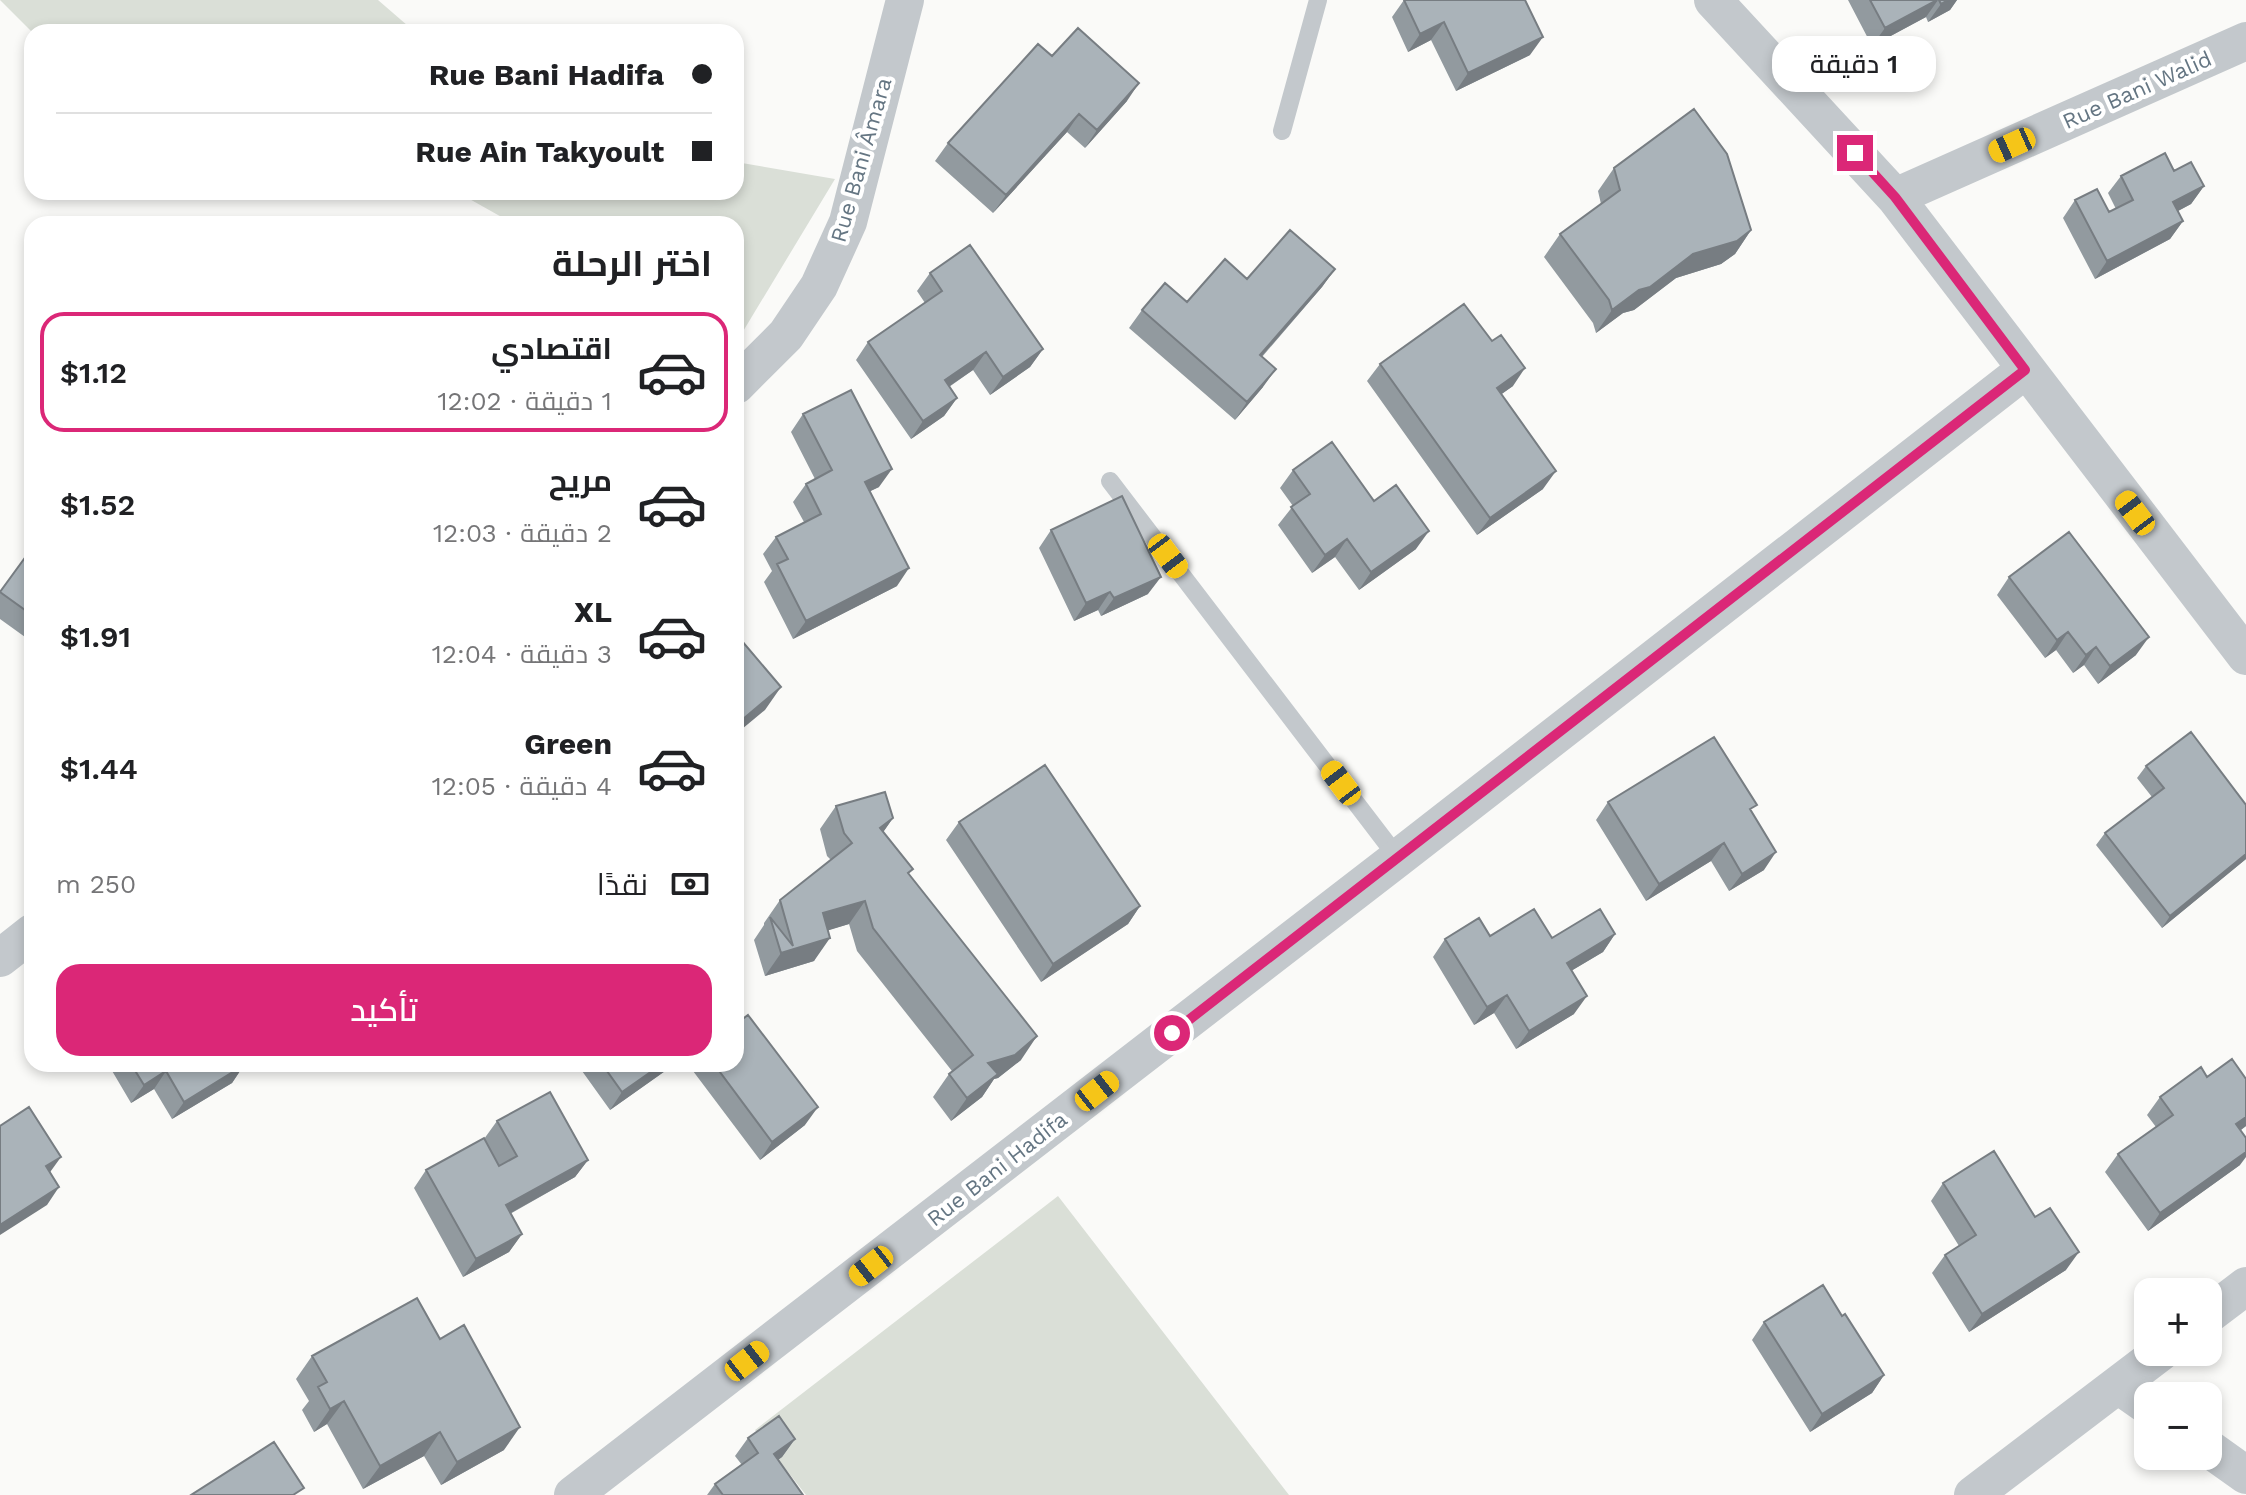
<!DOCTYPE html>
<html lang="ar">
<head>
<meta charset="utf-8">
<style>
	body { margin:0; font-family:"Work Sans",Cairo,sans-serif; background:#f2f2f2; color:#202124; direction:rtl; height:100vh; display:flex; flex-direction:column; font-size:30px; white-space:nowrap }
	* { box-sizing:border-box; margin:0 }
	p { font-size:26px; color:#757577 }
	.icon { flex:none; width:44px; height:44px; fill:none; stroke:currentColor; stroke-width:2; stroke-linecap:round; stroke-linejoin:round }
	.map { position:relative; flex:1; overflow:hidden; direction:ltr }
	.drawer { position:absolute; left:24px; top:216px; width:720px; height:856px; display:flex; flex-direction:column; background:#fff; border-radius:24px; box-shadow:0 4px 12px #0003; direction:rtl }
	.drawer>* { flex:none }
	.hud { position:absolute; left:24px; top:24px; width:720px; height:176px; border-radius:24px; box-shadow:0 4px 12px #0003; direction:rtl; display:grid; align-content:center; height:176px; padding:0 32px; background:#fff }
	.controls { position:absolute; left:2134px; top:1278px; display:grid; gap:16px }
	.controls a { display:grid; place-items:center; width:88px; height:88px; border-radius:16px; background:#fff; box-shadow:0 4px 12px #0003; font-size:40px }
	.end { position:absolute; width:36px; height:36px; margin:-18px; border:10px solid #db2777; background:#fff; box-shadow:0 0 0 4px #fff }
	.from { border-radius:50% }
	.bubble { position:absolute; height:56px; border-radius:24px; background:#fff; box-shadow:0 4px 12px #0003; font-size:26px; font-weight:600; line-height:56px; text-align:center; direction:rtl }
	.car { position:absolute; width:24px; height:48px; margin:-24px -12px; border-radius:10px; box-shadow:0 0 6px 2px #0007; background:linear-gradient(#f5c518 24%,#345 0 40%,#f5c518 0 76%,#345 0 86%,#f5c518 0) }
	.hud b { display:flex; align-items:center; gap:28px; height:76px; font-size:30px }
	.hud b+b { border-top:2px solid #e0e0e0 }
	.hud i { width:20px; height:20px; background:#202124 }
	ul { padding:0; list-style:none }
	li { display:flex; align-items:center; gap:24px; height:120px; margin:0 16px 12px; padding:0 16px; border:4px solid transparent; border-radius:24px }
	li div { flex:1 }
	li b { display:block; font-size:30px }
	li em { font-style:normal; font-weight:600 }
	li.active { border-color:#db2777 }
	li>.icon { width:72px; height:72px; stroke-width:1.5 }
	h2 { padding:0 32px; font-size:36px; line-height:96px }
	.pay { display:flex; align-items:center; gap:20px; height:88px; padding:0 32px; font-size:30px }
	.pay p { margin-inline-start:auto }
	.action { display:flex; gap:16px; margin-top:auto; padding:16px 32px }
	.action a { flex:1; height:92px; border-radius:24px; background:#db2777; color:#fff; font-size:32px; font-weight:600; line-height:92px; text-align:center }
	.map>svg:first-child { display:block }
	.green { fill:#dadfd7 }
	.lines { fill:none; stroke-linecap:round; stroke-linejoin:round }
	.service { stroke:#c3c8cc; stroke-width:18 }
	.minor { stroke:#c3c8cc; stroke-width:38 }
	.wall { fill:#929a9f }
	.shaded-wall { fill:#777d82 }
	.building { fill:#aab3b9; stroke:#777d82; stroke-width:2 }
	.route { stroke:#db2777; stroke-width:10 }
	.labels { text-anchor:middle; dominant-baseline:central; stroke-width:8; stroke-linejoin:round; paint-order:stroke }
	.street-label { font-size:22px; fill:#657683; stroke:#fff }
</style>
</head>
<body>
<div class="map">
<svg width="2246" height="1495" viewBox="0 0 2246 1495">
	<rect width="100%" height="100%" fill="#fafaf8"/>
	<!-- green -->
	<path class="green" d="M0 0H378L415 32H32Z
		M736 162 835 179 736 343V224H514L457 192H736Z
		M1058 1196 1289 1495H806L755 1430Z"/>
	<g class="lines">
		<!-- service -->
		<path class="service" d="M1282 131 1318 0
			M1110 481 1398 858"/>
		<!-- minor -->
		<path class="minor" d="M1713 0 1895 197 2246 656
			M1895 197 2246 41
			M736 385 786 335 819 286 848 222 905 0
			M0 958 32 933
			M2208 1315 2246 1286
			M2118 1385 2148 1406
			M2208 1448 2246 1475
			M573 1495 1398 858 2025 370
			M1973 1495 2161 1352"/>
	</g>
	<!-- wall -->
	<path class="wall" d="M1404 0H1525L1530 55 1456 91 1431 40 1408 52 1392 17Z
		M1848 0H1957L1950 10 1928 22 1926 17 1872 46Z
		M1052 56 1127 101 1085 148 1067 132 993 213 935 161 948 143Z
		M1614 168 1751 230 1735 254 1721 264 1676 278 1634 310 1623 313 1596 333 1593 323 1544 257 1560 234 1601 204 1598 191Z
		M2174 171 2204 186 2191 204 2178 211 2183 221 2170 239 2095 279 2063 218 2075 200 2109 212 2116 209 2108 193 2121 176Z
		M1335 269 1322 287 1262 357 1263 387 1235 420 1129 328 1142 310 1187 302 1247 279Z
		M930 273 1043 349 1030 367 990 395 973 370 949 387 957 398 944 416 911 439 856 360 868 342 925 303 917 291Z
		M1380 364 1513 386 1501 394 1543 489 1477 535 1367 381Z
		M803 414 879 487 870 491 897 586 793 639 764 582 772 571 763 554 776 537 804 522 793 502 806 484 815 479 791 432Z
		M1293 470 1374 501 1416 549 1359 590 1335 557 1312 573 1278 525 1293 506 1280 488Z
		M1051 530 1148 594 1101 616 1098 610 1074 621 1039 548Z
		M32 548V642L0 619V592Z
		M2009 577 2136 655 2098 684 2084 665 2073 673 2056 650 2045 658 1997 595Z
		M2146 766 2246 805V859L2162 928 2096 845 2105 833 2152 797 2137 778Z
		M1608 802 1752 812 1764 870 1729 891 1711 861 1646 901 1596 820Z
		M836 806 893 818 883 832 1021 1060 998 1078 994 1079 982 1097 951 1121 933 1097 949 1074 952 1071 857 951 849 924 828 930 814 961 765 976 754 940 764 925V923L780 900 831 860 827 856 820 829Z
		M959 822 1140 906 1128 924 1041 982 946 840Z
		M1615 934 1603 952 1571 971 1574 1014 1516 1049 1494 1013 1474 1025 1433 957 1445 939 1490 936 1552 938Z
		M108 1064H244V1065L232 1083 172 1119 154 1089 131 1103Z
		M577 1064H675L610 1110Z
		M693 1064H736L805 1125 760 1160 690 1067Z
		M2207 1077 2246 1079V1126L2241 1130 2240 1165 2148 1231 2105 1172 2118 1154 2156 1127 2147 1115 2160 1097Z
		M497 1121 588 1160 575 1177 510 1214 522 1234 509 1252 463 1277 414 1188 426 1170 484 1139Z
		M1943 1183 2066 1270 1969 1332 1932 1273 1945 1255 1959 1246 1931 1201Z
		M1842 1316 1884 1375 1872 1393 1810 1432 1752 1340 1764 1322Z
		M312 1356 504 1450 441 1485 424 1456 363 1489 327 1424 314 1432 302 1410 309 1401 296 1379Z
		M748 1438 795 1439 782 1457 778 1460 803 1495H707L715 1484 742 1465 735 1456Z"/>
	<!-- shaded-wall -->
	<path class="shaded-wall" d="M1938 0 1926 17 1872 46 1885 28Z
		M1948 0H1957L1950 10 1928 22 1941 4Z
		M1444 22 1431 40 1408 52 1420 34Z
		M1543 37 1530 55 1456 91 1468 73Z
		M1139 83 1127 101 1085 148 1097 130Z
		M1079 114 1067 132 993 213 1006 195Z
		M2204 186 2191 204 2161 220 2173 202Z
		M2183 221 2170 239 2095 279 2107 261Z
		M1751 230 1735 254 1721 264 1676 278 1634 310 1623 313 1596 333 1612 310 1639 290 1693 254Z
		M1335 269 1322 287 1247 373 1260 355Z
		M1043 349 1030 367 990 395 1003 377Z
		M986 352 973 370 932 398 945 380Z
		M1525 368 1513 386 1485 406 1497 388Z
		M1276 369 1263 387 1235 420 1247 402Z
		M957 398 944 416 911 439 923 421Z
		M892 469 879 487 852 500 865 482Z
		M1556 471 1543 489 1477 535 1490 518Z
		M1429 531 1416 549 1359 590 1371 572Z
		M1347 539 1335 557 1312 573 1325 555Z
		M909 568 897 586 793 639 806 621Z
		M1161 577 1148 594 1101 616 1114 598Z
		M1110 592 1098 610 1074 621 1086 603Z
		M2068 632 2056 650 2045 658 2057 640Z
		M2149 637 2136 655 2098 684 2110 666Z
		M2096 647 2084 665 2073 673 2086 655Z
		M781 687 765 710 736 734V725Z
		M893 818 877 841 880 828Z
		M1724 843 1711 861 1646 901 1659 884Z
		M1776 852 1764 870 1729 891 1742 874Z
		M2246 854V859L2162 928 2170 916Z
		M865 901 849 924 807 937 823 913Z
		M1140 906 1128 924 1041 982 1053 964Z
		M1615 934 1603 952 1554 981 1567 963Z
		M830 938 814 961 765 976 781 953Z
		M1507 995 1494 1013 1474 1025 1487 1007Z
		M1587 996 1574 1014 1516 1049 1529 1031Z
		M1037 1036 1021 1060 998 1078 994 1079 982 1097 951 1121 967 1098 988 1063Z
		M662 1064H675L610 1110 622 1092Z
		M244 1065 232 1083 172 1119 184 1102Z
		M166 1071 154 1089 131 1103 144 1085Z
		M818 1107 805 1125 760 1160 772 1142Z
		M2246 1117V1126L2224 1142 2236 1124Z
		M2246 1152V1157L2240 1165 2148 1231 2160 1213Z
		M61 1157 48 1175 46 1166Z
		M588 1160 575 1177 493 1223 506 1205Z
		M59 1187 47 1205 0 1235V1225Z
		M522 1234 509 1252 463 1277 476 1259Z
		M2079 1252 2066 1270 1969 1332 1982 1314Z
		M1884 1375 1872 1393 1810 1432 1822 1414Z
		M344 1401 327 1424 314 1432 330 1409Z
		M520 1427 504 1450 441 1485 457 1462Z
		M440 1432 424 1456 363 1489 380 1466Z
		M795 1439 782 1457 761 1472 774 1454Z"/>
	<!-- building -->
	<path class="building" d="M1404 0H1525L1543 37 1468 73 1444 22 1420 34Z
		M1870 0H1937L1885 28Z
		M1939 0H1948L1941 4Z
		M1078 28 1139 83 1097 130 1079 114 1006 195 948 143 1038 44 1052 56Z
		M1694 109 1727 154 1751 230 1737 241 1693 254 1650 287 1639 290 1612 310 1609 300 1560 234 1620 190 1614 168Z
		M2165 153 2174 171 2191 162 2204 186 2173 202 2183 221 2107 261 2075 200 2097 189 2109 212 2133 200 2121 176Z
		M1290 230 1335 269 1260 355 1276 369 1247 402 1142 310 1165 283 1187 302 1225 259 1247 279Z
		M970 245 1043 349 1003 377 986 352 945 380 957 398 923 421 868 342 942 291 930 273Z
		M1464 304 1492 341 1501 335 1525 368 1497 388 1556 471 1490 518 1380 364Z
		M851 390 892 469 865 482 909 568 806 621 777 564 788 559 776 537 821 514 806 484 832 470 803 414Z
		M1332 442 1374 501 1396 485 1429 531 1371 572 1347 539 1325 555 1291 507 1310 494 1293 470Z
		M1122 496 1161 577 1114 598 1110 592 1086 603 1051 530Z
		M2069 532 2149 637 2110 666 2096 647 2086 655 2068 632 2057 640 2009 577Z
		M32 548V615L0 592Z
		M736 634 781 687 736 725Z
		M2191 732 2246 805V854L2170 916 2105 833 2164 788 2146 766Z
		M1714 737 1757 805 1750 809 1776 852 1742 874 1724 843 1659 884 1608 802Z
		M1045 765 1140 906 1053 964 959 822Z
		M885 792 893 818 880 828 913 869 908 873 1037 1036 1015 1055 988 1063 998 1074 967 1098 949 1074 973 1055 873 928 865 901 823 913 830 938 781 953 770 917 793 946 780 900 852 843 844 833 836 806Z
		M1534 909 1552 938 1600 909 1615 934 1567 963 1587 996 1529 1031 1507 995 1487 1007 1445 939 1479 918 1490 936Z
		M748 1015 818 1107 772 1142 714 1064H736V1024Z
		M2232 1059 2246 1079V1117L2236 1124 2246 1138V1152L2160 1213 2118 1154 2173 1115 2160 1097 2201 1067 2207 1077Z
		M131 1064H244V1065L184 1102 166 1071 144 1085Z
		M602 1064H662L622 1092Z
		M550 1092 588 1160 506 1205 522 1234 476 1259 426 1170 484 1138 499 1166 517 1156 497 1121Z
		M29 1107 61 1157 46 1166 59 1187 0 1225V1126Z
		M1994 1151 2035 1217 2050 1208 2079 1252 1982 1314 1945 1255 1976 1235 1943 1183Z
		M1823 1285 1842 1316 1845 1314 1884 1375 1822 1414 1764 1322Z
		M417 1298 440 1339 464 1325 520 1427 457 1462 440 1432 380 1466 344 1401 330 1409 318 1387 327 1382 312 1356Z
		M779 1416 795 1439 774 1454 803 1495H723L715 1484 758 1453 748 1438Z
		M274 1442 304 1488 293 1495H191Z"/>
	<g class="lines">
		<!-- route -->
		<path class="route" d="M1172 1033 2025 370 1895 197 1855 153"/>
	</g>
	<g class="labels">
		<!-- street labels -->
		<g class="street-label">
			<text transform="translate(2137 90) rotate(-24)">Rue Bani Walid</text>
			<text transform="translate(861 160) rotate(-74)">Rue Bani Âmara</text>
			<text transform="translate(997 1169) rotate(-38)">Rue Bani Hadifa</text>
		</g>
	</g>
</svg>
<div class="controls">
<a>+</a>
<a>−</a>
</div>
<i class="end from" style="left:1172px;top:1033px"></i>
<i class="end" style="left:1855px;top:153px"></i>
<div class="bubble" style="left:1772px;top:36px;width:164px">1 دقيقة</div>
<i class="car" style="left:2012px;top:145px;rotate:246deg"></i>
<i class="car" style="left:2135px;top:513px;rotate:323deg"></i>
<i class="car" style="left:1168px;top:556px;rotate:143deg"></i>
<i class="car" style="left:1341px;top:783px;rotate:323deg"></i>
<i class="car" style="left:1097px;top:1091px;rotate:52deg"></i>
<i class="car" style="left:871px;top:1266px;rotate:232deg"></i>
<i class="car" style="left:747px;top:1361px;rotate:52deg"></i>
<div class="hud">
<b><i class="from"></i>Rue Bani Hadifa</b>
<b><i></i>Rue Ain Takyoult</b>
</div>
<section class="drawer">
<h2>اختر الرحلة</h2>
<ul>
<li class="active"><svg class="icon" aria-label="car" viewBox="0 0 24 24"><path d="M5 17H2v-5l4-1 3-4h7l3 4 3 1v5h-3M9 17h6M6 11h13"/><circle cx="7" cy="17" r="2"/><circle cx="17" cy="17" r="2"/></svg><div><b>اقتصادي</b><p>1 دقيقة · 12:02</p></div><em>$1.12</em></li>
<li><svg class="icon" aria-label="car" viewBox="0 0 24 24"><path d="M5 17H2v-5l4-1 3-4h7l3 4 3 1v5h-3M9 17h6M6 11h13"/><circle cx="7" cy="17" r="2"/><circle cx="17" cy="17" r="2"/></svg><div><b>مريح</b><p>2 دقيقة · 12:03</p></div><em>$1.52</em></li>
<li><svg class="icon" aria-label="car" viewBox="0 0 24 24"><path d="M5 17H2v-5l4-1 3-4h7l3 4 3 1v5h-3M9 17h6M6 11h13"/><circle cx="7" cy="17" r="2"/><circle cx="17" cy="17" r="2"/></svg><div><b>XL</b><p>3 دقيقة · 12:04</p></div><em>$1.91</em></li>
<li><svg class="icon" aria-label="car" viewBox="0 0 24 24"><path d="M5 17H2v-5l4-1 3-4h7l3 4 3 1v5h-3M9 17h6M6 11h13"/><circle cx="7" cy="17" r="2"/><circle cx="17" cy="17" r="2"/></svg><div><b>Green</b><p>4 دقيقة · 12:05</p></div><em>$1.44</em></li>
</ul>
<div class="pay"><svg class="icon" aria-label="cash" viewBox="0 0 24 24"><path d="M3 7h18v10H3z"/><circle cx="12" cy="12" r="2"/></svg>نقدًا<p>250 m</p></div>
<div class="action"><a>تأكيد</a></div>
</section>
</div>
</body>
</html>
